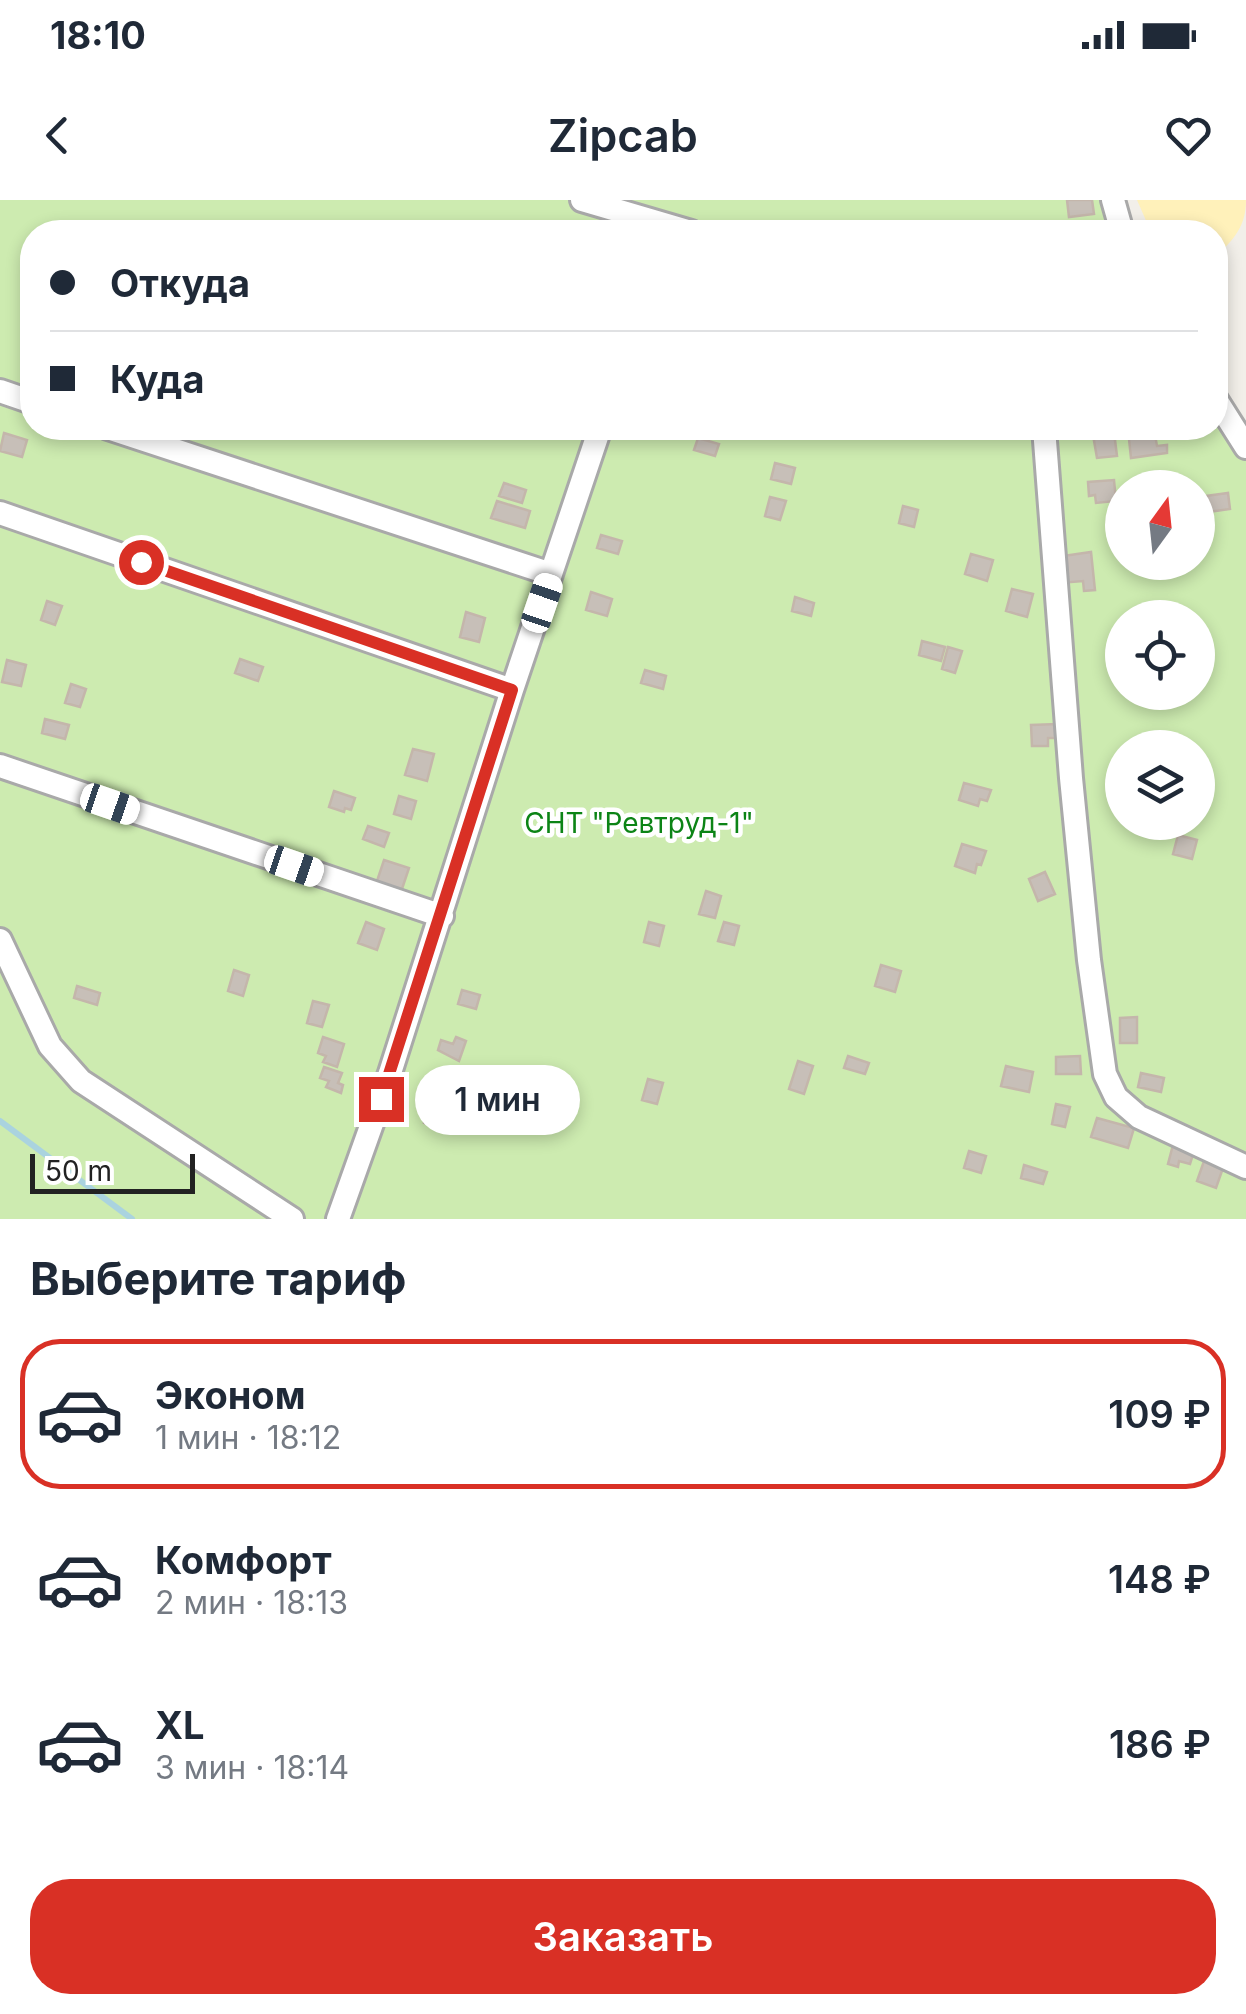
<!DOCTYPE html>
<html lang="ru">
<head>
<meta charset="utf-8">
<style>
	body { margin:0; font-family:Inter,sans-serif; background:#f2f2f3; color:#1f2937; height:100vh; display:flex; flex-direction:column; font-size:38px; white-space:nowrap }
	* { box-sizing:border-box; margin:0 }
	p { font-size:32px; color:#747a83 }
	.icon { flex:none; width:55px; height:55px; fill:none; stroke:currentColor; stroke-width:2; stroke-linecap:round; stroke-linejoin:round }
	.map { position:relative; height:1019px; overflow:hidden }
	.sheet { display:flex; flex-direction:column; background:#fff; flex:1 }
	.sheet>* { flex:none }
	.hud { position:absolute; left:20px; top:20px; width:1208px; height:220px; border-radius:40px; box-shadow:0 5px 15px #0003; display:grid; align-content:center; height:220px; padding:0 30px; background:#fff }
	.needle { width:65px; rotate:15deg }
	.controls { position:absolute; left:1105px; top:270px; display:grid; gap:20px }
	.controls a { display:grid; place-items:center; width:110px; height:110px; border-radius:50%; background:#fff; box-shadow:0 5px 15px #0003; font-size:50px }
	.scale { position:absolute; left:30px; bottom:25px; width:165px; box-sizing:border-box; padding-left:10px; border:5px solid #222; border-top:0; font-size:28px; line-height:35px; white-space:nowrap; color:#222; -webkit-text-stroke:8px #fff; paint-order:stroke }
	.end { position:absolute; width:45px; height:45px; margin:-22px; border:12px solid #d93025; background:#fff; box-shadow:0 0 0 5px #fff }
	.from { border-radius:50% }
	.bubble { position:absolute; height:70px; border-radius:35px; background:#fff; box-shadow:0 5px 15px #0003; font-size:32px; font-weight:600; line-height:70px; text-align:center }
	.car { position:absolute; width:30px; height:60px; margin:-30px -15px; border-radius:12px; box-shadow:0 0 8px 2px #0007; background:linear-gradient(#fff 24%,#345 0 40%,#fff 0 76%,#345 0 86%,#fff 0) }
	.hud b { display:flex; align-items:center; gap:35px; height:95px; font-size:38px }
	.hud b+b { border-top:2px solid #e0e1e3 }
	.hud i { width:25px; height:25px; background:#1f2937 }
	ul { padding:0; list-style:none }
	li { display:flex; align-items:center; gap:30px; height:150px; margin:0 20px 15px; padding:0 10px; border:5px solid transparent; border-radius:40px }
	li div { flex:1 }
	li b { display:block; font-size:38px }
	li em { font-style:normal; font-weight:600 }
	li.on { border-color:#d93025 }
	li>.icon { width:90px; height:90px; stroke-width:1.5 }
	h2 { padding:0 30px; font-size:45px; line-height:120px }
	.cta { display:flex; gap:20px; margin-top:auto; padding:20px 30px }
	.cta a { flex:1; height:115px; border-radius:40px; background:#d93025; color:#fff; font-size:40px; font-weight:600; line-height:115px; text-align:center }
	.status { display:flex; justify-content:space-between; align-items:center; height:70px; padding:0 50px; background:#fff; direction:ltr }
	.status svg { height:28px; fill:currentColor }
	header { display:flex; justify-content:space-between; align-items:center; height:130px; padding:0 30px; background:#fff; font-size:45px; font-weight:600 }
	.map>svg:first-child { display:block }
	.grass { fill:#cdebb0; fill-rule:evenodd }
	.sand { fill:#fff1ba }
	.lines { fill:none; stroke-linecap:round; stroke-linejoin:round }
	.stream { stroke:#aad3df; stroke-width:6 }
	.building { fill:#c7bfb8; stroke:#c4b6ab; stroke-width:2.5 }
	.street-casing { stroke:#a9a9a9; stroke-width:28 }
	.street { stroke:#fff; stroke-width:22 }
	.route { stroke:#d93025; stroke-width:12 }
	.labels { text-anchor:middle; dominant-baseline:central; stroke-width:9; stroke-linejoin:round; paint-order:stroke }
	.park-label { font-size:28px; fill:#0c8416; stroke:#fff }
</style>
</head>
<body>
<div class="status"><b>18:10</b><svg viewBox="0 0 49 12"><path d="M0 12V9h3v3zM5 12V6h3v6zM10 12V3h3v9zM15 12V0h3v12zM26 1h20v11H26zM47 4h2v5h-2z"/></svg></div>
<header><svg class="icon" aria-label="back" viewBox="0 0 24 24"><path d="M15 5l-7 7 7 7"/></svg>Zipcab<svg class="icon" aria-label="heart" viewBox="0 0 24 24"><path d="M12 20l-8-8c-3-5 5-10 8-4 3-6 11-1 8 4z"/></svg></header>
<div class="map">
<svg width="1246" height="1019" viewBox="0 0 1246 1019">
	<rect width="100%" height="100%" fill="#f2efe9"/>
	<!-- grass -->
	<path class="grass" d="M0 0H1105L1104 32H32V228H1215V196L1246 247V1019H0ZM1122 288H1198V362H1122ZM1122 418H1198V492H1122ZM1122 548H1198V622H1122Z"/>
	<!-- sand -->
	<path class="sand" d="M1137 0H1246C1246 26 1234 40 1215 57V32H1151Z"/>
	<g class="lines">
		<!-- stream -->
		<path class="stream" d="M0 921 132 1019"/>
	</g>
	<!-- building -->
	<path class="building" d="M1067 0H1092L1094 14 1069 17Z
		M1114 232 1117 256 1097 258 1093 235Z
		M4 233 27 240 22 257 0 251Z
		M1155 235 1157 246 1167 245V253L1131 258 1129 239Z
		M698 238 719 244 715 256 694 250Z
		M775 263 795 268 791 284 771 279Z
		M1114 280 1116 301 1096 303 1095 295 1089 296 1088 282Z
		M504 283 526 290 522 303 499 296Z
		M1228 293 1230 309 1201 313 1198 297Z
		M770 297 786 301 780 320 765 316Z
		M497 301 530 311 525 328 491 318Z
		M903 306 918 310 914 327 899 323Z
		M601 335 622 341 618 354 597 348Z
		M1091 352 1095 390 1084 391 1083 381 1060 383 1056 357Z
		M971 354 993 360 987 381 965 374Z
		M1012 389 1033 394 1027 417 1006 411Z
		M591 392 612 399 607 416 586 410Z
		M795 397 814 403 811 416 792 411Z
		M47 401 62 406 55 425 41 420Z
		M466 412 485 418 479 442 460 437Z
		M922 441 945 447 941 461 919 455Z
		M948 447 962 451 955 473 942 469Z
		M240 459 263 467 258 481 235 473Z
		M7 460 26 465 21 486 2 482Z
		M645 470 666 476 663 489 641 483Z
		M71 484 86 489 80 507 65 503Z
		M45 519 69 525 65 539 42 533Z
		M1057 524V538H1048V546H1032L1031 525Z
		M413 549 434 554 427 581 405 575Z
		M964 583 991 590 987 601 980 599 978 606 959 600Z
		M334 591 355 598 351 610 345 608 344 612 329 607Z
		M399 596 416 601 411 619 394 614Z
		M368 626 389 633 384 647 363 639Z
		M1178 635 1197 640 1192 659 1173 654Z
		M962 644 986 651 981 665 977 664 975 673 955 666Z
		M384 660 409 668 400 695 375 687Z
		M1045 672 1055 694 1038 701 1029 679Z
		M706 691 721 696 715 718 699 714Z
		M366 722 384 729 377 750 358 743Z
		M649 722 664 726 659 746 644 742Z
		M724 722 739 726 734 745 718 741Z
		M881 765 901 771 895 792 875 786Z
		M234 770 249 775 243 796 228 791Z
		M77 786 100 793 97 805 74 798Z
		M462 790 480 795 476 809 458 804Z
		M313 801 329 805 322 827 307 823Z
		M1137 817V843H1120V818Z
		M323 837 344 844 337 867 323 862 326 856 318 853Z
		M456 837 466 841 459 861 438 850 441 840 453 844Z
		M848 856 869 863 865 874 844 868Z
		M1080 856 1081 874H1056V857Z
		M798 861 813 866 804 894 789 889Z
		M1006 866 1033 872 1029 892 1001 886Z
		M324 867 342 873 338 883 343 885 341 893 326 887 329 881 320 878Z
		M529 872 552 879 547 897 524 890Z
		M1141 873 1164 878 1161 892 1138 887Z
		M648 879 663 883 657 904 642 900Z
		M431 896 445 900 437 927 424 923Z
		M1056 904 1070 907 1065 927 1052 924Z
		M1097 918 1134 928 1128 948 1091 937Z
		M1173 945 1194 951 1190 964 1179 961 1178 967 1168 964Z
		M969 951 986 956 981 973 964 968Z
		M1204 961 1223 968 1216 988 1197 981Z
		M1024 965 1047 972 1043 984 1021 978Z"/>
	<g class="lines">
		<!-- street casing -->
		<g class="street-casing">
			<path id="street" d="M582 0 691 32
				M1113 0 1122 32
				M0 191 32 202
				M1215 198 1246 247
				M108 228 551 374
				M1044 228 1071 578 1089 760 1105 874 1116 897 1139 917 1246 967
				M0 313 512 490
				M0 566 442 716
				M0 740 50 846 81 881 292 1019
				M338 1019 390 873 512 490 600 228"/>
		</g>
		<!-- street -->
		<use href="#street" class="street"/>
	</g>
	<g class="lines">
		<!-- route -->
		<path class="route" d="M141 362 512 490 381 899"/>
	</g>
	<g class="labels">
		<!-- park labels -->
		<g class="park-label">
			<text x="639" y="623">СНТ "Ревтруд-1"</text>
		</g>
	</g>
</svg>
<div class="controls">
<a><svg class="needle" viewBox="-14 -14 28 28"><path d="M0-13l5 13h-10z" fill="#e53935"/><path d="M0 13l5-13h-10z" fill="#747a83"/></svg></a>
<a><svg class="icon" aria-label="locate" viewBox="0 0 24 24"><circle cx="12" cy="12" r="6"/><path d="M12 2v4M12 18v4M2 12h4M18 12h4"/></svg></a>
<a><svg class="icon" aria-label="layers" viewBox="0 0 24 24"><path d="M12 4l9 5-9 5-9-5zM3 14l9 5 9-5"/></svg></a>
</div>
<div class="scale">50 m</div>
<i class="end from" style="left:141px;top:362px"></i>
<i class="end" style="left:381px;top:899px"></i>
<div class="bubble" style="left:415px;top:865px;width:165px">1 мин</div>
<i class="car" style="left:542px;top:403px;rotate:19deg"></i>
<i class="car" style="left:110px;top:604px;rotate:109deg"></i>
<i class="car" style="left:294px;top:666px;rotate:109deg"></i>
<div class="hud">
<b><i class="from"></i>Откуда</b>
<b><i></i>Куда</b>
</div>
</div>
<section class="sheet">
<h2>Выберите тариф</h2>
<ul>
<li class="on"><svg class="icon" aria-label="car" viewBox="0 0 24 24"><path d="M5 17H2v-5l4-1 3-4h7l3 4 3 1v5h-3M9 17h6M6 11h13"/><circle cx="7" cy="17" r="2"/><circle cx="17" cy="17" r="2"/></svg><div><b>Эконом</b><p>1 мин · 18:12</p></div><em>109 ₽</em></li>
<li><svg class="icon" aria-label="car" viewBox="0 0 24 24"><path d="M5 17H2v-5l4-1 3-4h7l3 4 3 1v5h-3M9 17h6M6 11h13"/><circle cx="7" cy="17" r="2"/><circle cx="17" cy="17" r="2"/></svg><div><b>Комфорт</b><p>2 мин · 18:13</p></div><em>148 ₽</em></li>
<li><svg class="icon" aria-label="car" viewBox="0 0 24 24"><path d="M5 17H2v-5l4-1 3-4h7l3 4 3 1v5h-3M9 17h6M6 11h13"/><circle cx="7" cy="17" r="2"/><circle cx="17" cy="17" r="2"/></svg><div><b>XL</b><p>3 мин · 18:14</p></div><em>186 ₽</em></li>
</ul>
<div class="cta"><a>Заказать</a></div>
</section>
</body>
</html>
